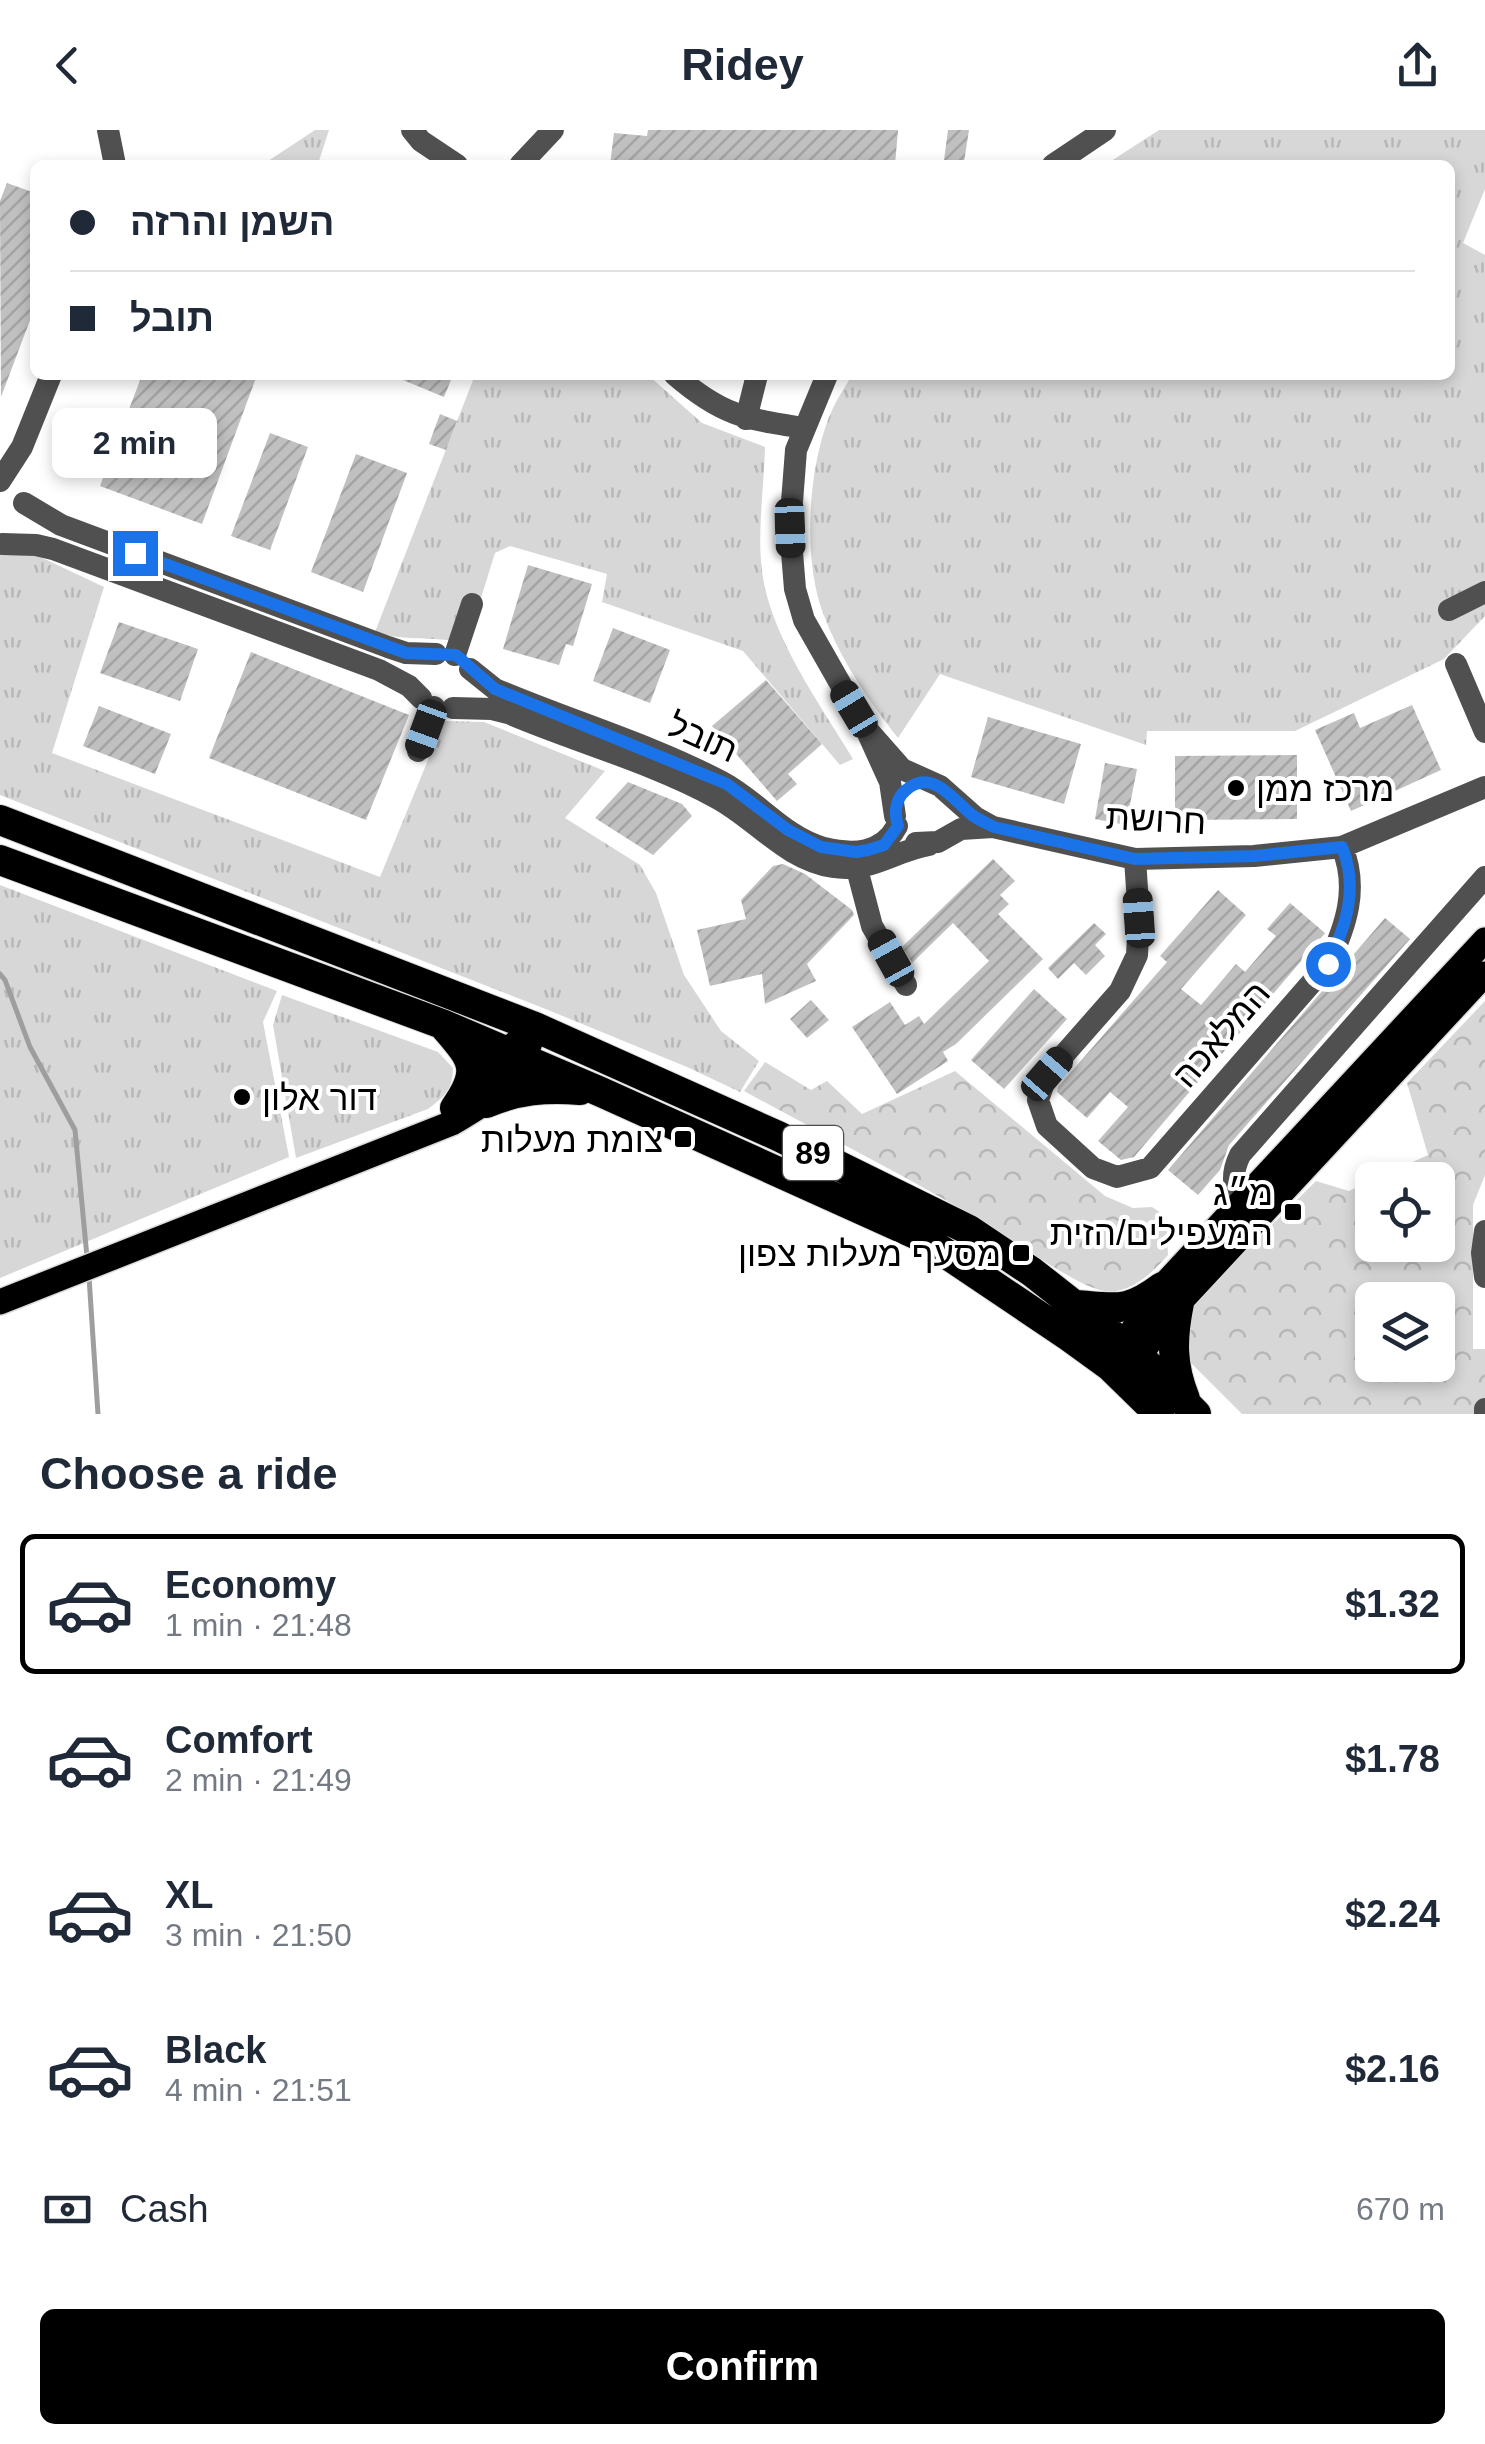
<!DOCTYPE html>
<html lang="en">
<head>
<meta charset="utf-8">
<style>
	body { margin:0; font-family:Helvetica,Heebo,sans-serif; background:#f6f6f7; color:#1f2937; height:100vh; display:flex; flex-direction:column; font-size:38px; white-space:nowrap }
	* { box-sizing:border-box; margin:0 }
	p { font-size:32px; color:#747a83 }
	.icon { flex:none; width:55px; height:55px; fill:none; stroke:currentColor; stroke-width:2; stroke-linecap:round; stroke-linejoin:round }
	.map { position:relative; height:1284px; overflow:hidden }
	.drawer { display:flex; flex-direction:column; background:#fff; flex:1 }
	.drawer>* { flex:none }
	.guide { position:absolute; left:30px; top:30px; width:1425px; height:220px; border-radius:15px; box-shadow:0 5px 15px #0003; display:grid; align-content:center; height:220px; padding:0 40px; background:#fff }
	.fabs { position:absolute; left:1355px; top:1032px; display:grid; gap:20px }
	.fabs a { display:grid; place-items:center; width:100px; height:100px; border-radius:15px; background:#fff; box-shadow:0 5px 15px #0003; font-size:50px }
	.end { position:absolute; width:45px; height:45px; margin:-22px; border:12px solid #1a73e8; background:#fff; box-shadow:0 0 0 5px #fff }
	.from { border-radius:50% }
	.bubble { position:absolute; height:70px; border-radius:15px; background:#fff; box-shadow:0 5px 15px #0003; font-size:32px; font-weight:700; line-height:70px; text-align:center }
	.car { position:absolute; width:30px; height:60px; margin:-30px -15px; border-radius:12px; box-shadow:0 0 8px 2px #0007; background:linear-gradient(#222 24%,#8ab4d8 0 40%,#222 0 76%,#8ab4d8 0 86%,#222 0) }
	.guide b { display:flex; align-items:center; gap:35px; height:95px; font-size:38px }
	.guide b+b { border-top:2px solid #e0e1e3 }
	.guide i { width:25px; height:25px; background:#1f2937 }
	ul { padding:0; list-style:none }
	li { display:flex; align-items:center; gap:30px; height:140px; margin:0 20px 15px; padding:0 20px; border:5px solid transparent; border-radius:15px }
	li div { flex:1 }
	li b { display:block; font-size:38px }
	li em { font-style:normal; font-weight:700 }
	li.selected { border-color:#000 }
	li>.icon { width:90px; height:90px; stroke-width:1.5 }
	h2 { padding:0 40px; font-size:45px; line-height:120px }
	.pay { display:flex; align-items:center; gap:25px; height:110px; padding:0 40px; font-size:38px }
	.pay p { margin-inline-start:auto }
	.action { display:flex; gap:20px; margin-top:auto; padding:20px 40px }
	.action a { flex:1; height:115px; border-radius:15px; background:#000; color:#fff; font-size:40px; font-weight:700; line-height:115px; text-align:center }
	header { display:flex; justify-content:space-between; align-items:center; height:130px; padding:0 40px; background:#fff; font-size:45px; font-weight:700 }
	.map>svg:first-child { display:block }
	.grass { fill:url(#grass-tufts) }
	.forest { fill:url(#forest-crowns); fill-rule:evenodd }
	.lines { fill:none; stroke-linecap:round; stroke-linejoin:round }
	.stream { stroke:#9e9e9e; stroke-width:5 }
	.building { fill:url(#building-hatch) }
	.major-casing { stroke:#dbdbdb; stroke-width:28 }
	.highway-casing { stroke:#dbdbdb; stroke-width:32 }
	.minor { stroke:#505050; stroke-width:22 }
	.major { stroke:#000; stroke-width:25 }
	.highway { stroke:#000; stroke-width:30 }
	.route { stroke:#1a73e8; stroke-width:12 }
	.poi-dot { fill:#000; stroke:#fff; stroke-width:4 }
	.labels { text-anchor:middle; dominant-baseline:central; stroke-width:8; stroke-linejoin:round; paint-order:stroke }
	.shield { fill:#fff; stroke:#4c4c4c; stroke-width:2.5 }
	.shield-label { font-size:32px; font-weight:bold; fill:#000 }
	.street-label { font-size:35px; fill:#000; stroke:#fff }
	.poi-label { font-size:35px; fill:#000; stroke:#fff; text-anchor:end }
</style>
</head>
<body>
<header><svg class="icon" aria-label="back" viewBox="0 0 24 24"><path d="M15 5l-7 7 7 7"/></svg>Ridey<svg class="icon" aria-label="share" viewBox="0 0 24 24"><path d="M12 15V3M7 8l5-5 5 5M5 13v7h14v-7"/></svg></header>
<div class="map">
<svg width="1485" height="1284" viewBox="0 0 1485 1284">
	<defs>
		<pattern id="grass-tufts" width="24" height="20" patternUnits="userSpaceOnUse" patternTransform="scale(2.5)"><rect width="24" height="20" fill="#d7d7d7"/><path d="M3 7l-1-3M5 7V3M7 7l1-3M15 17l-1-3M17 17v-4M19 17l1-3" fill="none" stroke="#b7b7b7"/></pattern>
		<pattern id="forest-crowns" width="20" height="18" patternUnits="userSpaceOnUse" patternTransform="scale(2.5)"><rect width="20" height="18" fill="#d7d7d7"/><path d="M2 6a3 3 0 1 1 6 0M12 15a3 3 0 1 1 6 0" fill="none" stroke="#b7b7b7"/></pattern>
		<pattern id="building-hatch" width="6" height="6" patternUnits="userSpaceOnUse" patternTransform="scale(2.5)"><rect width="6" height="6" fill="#c0c0c0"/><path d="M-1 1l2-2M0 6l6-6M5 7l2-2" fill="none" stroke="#a3a3a3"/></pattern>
	</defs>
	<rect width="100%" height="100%" fill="#fff"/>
	<!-- grass -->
	<path class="grass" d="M315 0H329L319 31 324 35H262Z
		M1159 0H1485V59L1463 113 1485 125V486L1444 529 1295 601H1147L1146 615 940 544 898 608C868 570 840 529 823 483 802 428 808 332 833 278 838 267 846 256 852 245H1450V35H1105Z
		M475 245H648L702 293 765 317C764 357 757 402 762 441 770 506 820 574 853 629L840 635 743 521 602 472 607 444 510 416 495 423 467 513C435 506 407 512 375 502Z
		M0 423H32L104 457 52 623 380 747 444 591 484 592 605 641 565 688 640 735 656 763 684 845 721 901 759 931 740 962 687 937 548 880 0 665Z
		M0 755 277 861 263 892 289 1027 0 1148Z
		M282 865 438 922 453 938C453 959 444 967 428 979L296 1028 273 895Z"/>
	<!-- forest -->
	<path class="forest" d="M1485 871V1045L1473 1075V1219H1485V1284H1242L1188 1230 1191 1175 1316 1051 1349 1061 1372 1050V1115H1438V1050H1373L1428 1025 1407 953ZM1372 1170H1438V1235H1372Z
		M765 932 811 960 827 951 862 984 955 941 1105 1066 1133 1078 1152 1077 1166 1086 1168 1125C1153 1142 1130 1165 1104 1161 1075 1156 1013 1109 985 1093 906 1046 824 1005 744 961Z"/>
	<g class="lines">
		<!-- stream -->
		<path class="stream" d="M0 844 5 850 30 917 75 1000 87 1127
			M89 1147 98 1284"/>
	</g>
	<!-- building -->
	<path class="building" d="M648 0H898L895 35H610L614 3 647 6Z
		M948 0H969L964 32 944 30Z
		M7 53 35 63V177L1 267 0 71Z
		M142 245H257L202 394 100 356Z
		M391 245H453L444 267Z
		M440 284 457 291 446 320 429 314Z
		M270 303 308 317 270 420 231 406Z
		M356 324 407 343 363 462 311 442Z
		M528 435 592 454 573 516 566 514 559 535 503 519Z
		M119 492 198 519 180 571 100 543Z
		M613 498 670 520 650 573 593 551Z
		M251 522 409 585 366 690 209 628Z
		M766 550 822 614 788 644 797 654 777 671 712 596Z
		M1412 575 1441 640 1351 681 1315 600 1354 583 1360 598Z
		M99 576 171 604 155 644 83 616Z
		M988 587 1081 614 1064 674 971 647Z
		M1297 625V689L1175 690V626Z
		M1105 633 1137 639 1126 695 1095 689Z
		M628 652 682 674 692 686 653 725 595 688Z
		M993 729 1015 751 1000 765 1009 774 998 784 1043 829 956 914 943 922 948 931 897 964 852 897 890 872 905 895 919 886 924 894 989 831 953 793 912 833 902 817Z
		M783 734 805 744 852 780 854 785 807 834 816 851 765 874 762 844 710 856 697 800 746 789 741 770 773 736Z
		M1218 760 1246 785 1181 859 1201 875 1236 834 1245 842 1276 806 1267 799 1290 773 1325 803 1134 1027 1121 1030 1098 1011 1128 977 1110 962 1087 988 1057 962 1058 957 1167 832 1160 826Z
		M1385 788 1410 809 1229 1015 1220 1040 1198 1065 1168 1040Z
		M1094 793 1106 804 1095 815 1105 826 1086 845 1074 833 1058 849 1048 838Z
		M1034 859 1067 889 1004 959 971 930Z
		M811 870 829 890 807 908 790 889Z"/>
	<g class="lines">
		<!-- major casing -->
		<g class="major-casing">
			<path id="major" d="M464 969C485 951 498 927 518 911
				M0 1172 452 993C500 964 519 953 535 897
				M1115 1227 1162 1157 1485 810
				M1124 1231 1139 1226 1179 1173 1485 844"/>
		</g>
		<!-- highway casing -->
		<g class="highway-casing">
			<path id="highway" d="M0 690 535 897 778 1006 969 1100 1032 1142 1139 1226 1196 1284
				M0 730 442 894 601 962 920 1106 1070 1207 1110 1236 1159 1284
				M444 896C472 929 483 938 455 978
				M486 973C518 960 545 957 580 960
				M1179 1173C1172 1208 1171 1234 1185 1269
				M1076 1175C1118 1178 1127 1183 1162 1157"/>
		</g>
		<!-- minor -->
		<path class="minor" d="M108 0 115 35
			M412 0 421 11 457 35
			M520 35 553 0
			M1053 35 1105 0
			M675 245C721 285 745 289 804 298
			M827 245 796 320 790 398 795 459 804 490 865 597 890 652 895 686
			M746 289 757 245
			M0 351 22 317 51 245
			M24 373 61 395 388 517 406 523 436 524
			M2 414 36 415 53 419 379 540 409 556 421 568
			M1449 480 1485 462
			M455 525 472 474
			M1456 534 1485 602
			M470 539 495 559C570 591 650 614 722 652 758 671 784 707 824 718 853 725 882 724 897 696
			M453 578 492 579 508 583C576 612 651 632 715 667 757 689 784 729 833 737 871 743 894 721 929 715
			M865 597 902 639 940 656 975 687 993 697 1135 729 1254 726 1342 717 1485 657
			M418 621 434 577
			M916 713 938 712 961 699 993 697
			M1135 729 1139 788 1137 825 1120 861 1047 944 1038 970 1047 996 1093 1038 1117 1047 1150 1038 1328 834C1346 796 1359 758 1342 717
			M857 739 872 796 906 855
			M1252 1082C1233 1065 1229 1048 1240 1025L1485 747
			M1485 1101 1482 1123 1485 1147
			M1485 1284V1279"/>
		<!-- major -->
		<use href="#major" class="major"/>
		<!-- highway -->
		<use href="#highway" class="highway"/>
	</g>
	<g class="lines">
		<!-- route -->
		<path class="route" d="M135 423 406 523 456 525 495 559 727 654 788 700 821 717 856 722 868 720 884 715 898 696C894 683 895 669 906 660 933 637 954 671 972 685 979 690 986 693 994 697L1135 729 1254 726 1342 717C1359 758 1346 796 1328 834"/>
	</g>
	<!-- markers -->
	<g class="poi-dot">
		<circle cx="1236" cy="658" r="10"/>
		<circle cx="242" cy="967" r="10"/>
		<rect x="673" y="999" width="20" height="20" rx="5"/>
		<rect x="1283" y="1072" width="20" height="20" rx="5"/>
		<rect x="1011" y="1113" width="20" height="20" rx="5"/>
	</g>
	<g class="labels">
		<!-- shield labels -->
		<rect class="shield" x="783" y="996" width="60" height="54" rx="8"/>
		<g class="shield-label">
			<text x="813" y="1023">89</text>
		</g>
		<!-- street labels -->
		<g class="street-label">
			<text transform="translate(703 607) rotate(24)">תובל</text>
			<text transform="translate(1156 689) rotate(3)">חרושת</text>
			<text transform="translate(1221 904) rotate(-49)">המלאכה</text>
		</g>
		<!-- poi labels -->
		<g class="poi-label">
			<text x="1256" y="658" text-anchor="start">מרכז ממן</text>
			<text x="262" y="967" text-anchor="start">דור אלון</text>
			<text x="663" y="1009">צומת מעלות</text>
			<text x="1273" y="1062">מ״ג<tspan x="1273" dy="40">המעפילים/הזית</tspan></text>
			<text x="1001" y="1123">מסעף מעלות צפון</text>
		</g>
	</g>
</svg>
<div class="fabs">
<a><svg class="icon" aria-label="locate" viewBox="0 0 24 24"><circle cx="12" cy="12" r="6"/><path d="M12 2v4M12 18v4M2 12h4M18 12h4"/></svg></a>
<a><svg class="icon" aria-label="layers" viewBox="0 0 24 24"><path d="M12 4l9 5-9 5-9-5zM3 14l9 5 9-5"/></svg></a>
</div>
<i class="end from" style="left:1328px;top:834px"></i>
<i class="end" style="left:135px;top:423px"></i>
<div class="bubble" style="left:52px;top:278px;width:165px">2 min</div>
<i class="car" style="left:790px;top:398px;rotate:178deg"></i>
<i class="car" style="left:854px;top:579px;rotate:329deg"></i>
<i class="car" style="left:426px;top:599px;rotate:200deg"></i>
<i class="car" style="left:1139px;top:788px;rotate:356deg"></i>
<i class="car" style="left:891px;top:828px;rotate:331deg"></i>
<i class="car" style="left:1047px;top:944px;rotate:41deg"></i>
<div class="guide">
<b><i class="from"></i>השמן והרזה</b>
<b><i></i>תובל</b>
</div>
</div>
<section class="drawer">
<h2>Choose a ride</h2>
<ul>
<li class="selected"><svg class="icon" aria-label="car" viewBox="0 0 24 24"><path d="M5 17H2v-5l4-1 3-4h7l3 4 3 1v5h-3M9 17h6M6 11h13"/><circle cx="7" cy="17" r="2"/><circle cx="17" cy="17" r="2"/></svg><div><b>Economy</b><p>1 min · 21:48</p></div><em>$1.32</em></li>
<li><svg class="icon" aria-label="car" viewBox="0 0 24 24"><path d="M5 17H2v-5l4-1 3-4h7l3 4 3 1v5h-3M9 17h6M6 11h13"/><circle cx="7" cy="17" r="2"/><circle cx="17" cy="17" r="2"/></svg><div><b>Comfort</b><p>2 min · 21:49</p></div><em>$1.78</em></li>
<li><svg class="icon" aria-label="car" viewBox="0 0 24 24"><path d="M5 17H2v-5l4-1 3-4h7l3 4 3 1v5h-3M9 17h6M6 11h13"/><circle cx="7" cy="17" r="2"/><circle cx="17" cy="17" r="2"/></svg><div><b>XL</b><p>3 min · 21:50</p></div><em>$2.24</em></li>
<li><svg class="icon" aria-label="car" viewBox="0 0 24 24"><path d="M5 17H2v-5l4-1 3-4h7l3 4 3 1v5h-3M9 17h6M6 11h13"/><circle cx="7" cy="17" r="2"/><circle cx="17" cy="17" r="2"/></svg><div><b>Black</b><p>4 min · 21:51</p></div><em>$2.16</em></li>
</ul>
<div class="pay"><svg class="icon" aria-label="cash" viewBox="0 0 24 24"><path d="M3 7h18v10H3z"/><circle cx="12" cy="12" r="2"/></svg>Cash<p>670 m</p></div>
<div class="action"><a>Confirm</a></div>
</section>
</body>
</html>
